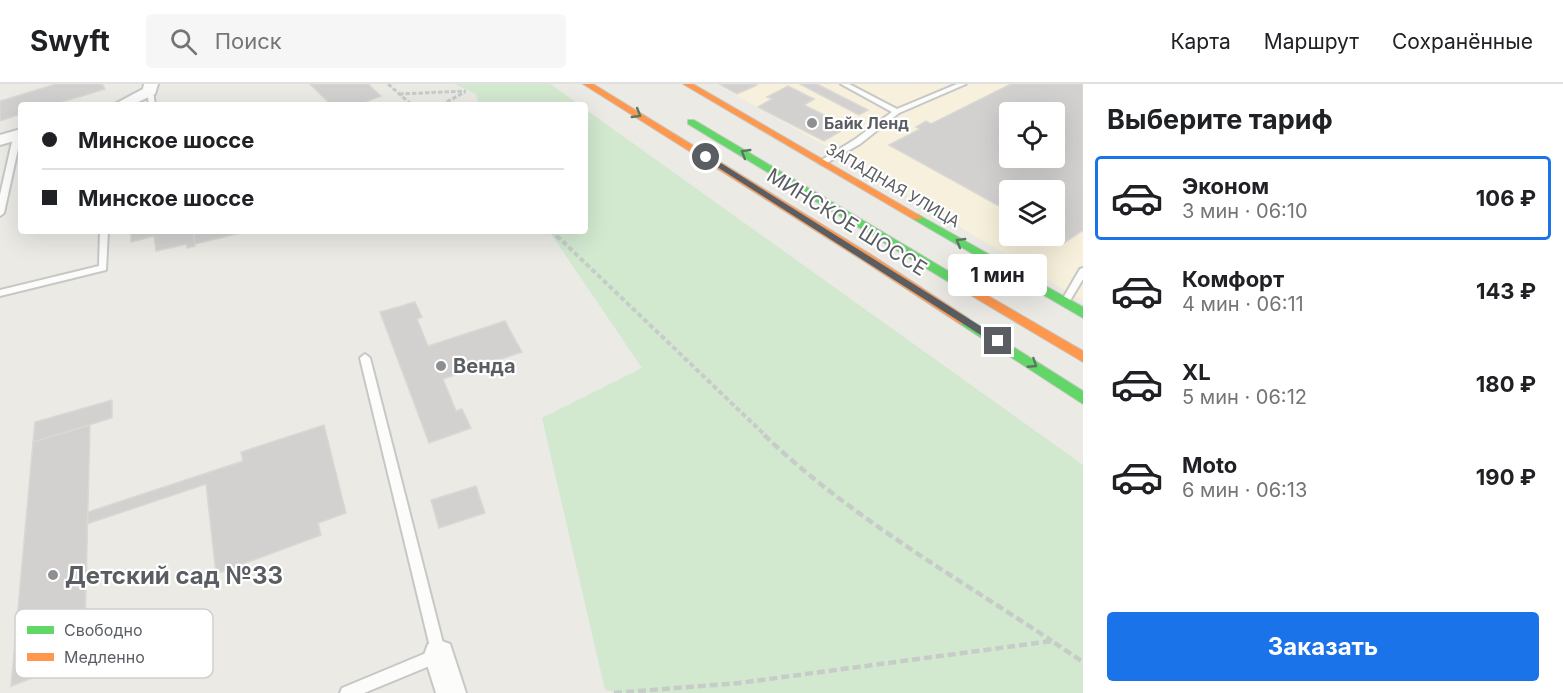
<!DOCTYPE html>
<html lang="ru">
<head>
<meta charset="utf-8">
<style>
	body { margin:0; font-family:Inter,sans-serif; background:#f6f6f6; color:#202124; height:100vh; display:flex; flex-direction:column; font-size:22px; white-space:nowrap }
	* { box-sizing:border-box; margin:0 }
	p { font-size:20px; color:#757577 }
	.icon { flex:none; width:33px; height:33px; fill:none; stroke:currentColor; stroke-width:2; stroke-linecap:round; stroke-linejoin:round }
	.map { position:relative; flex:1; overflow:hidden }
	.side { display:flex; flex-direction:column; background:#fff; width:480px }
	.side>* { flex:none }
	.top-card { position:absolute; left:18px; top:18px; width:570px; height:132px; border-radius:6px; box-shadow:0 6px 24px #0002; display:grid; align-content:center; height:132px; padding:0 24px; background:#fff }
	.controls { position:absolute; left:999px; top:18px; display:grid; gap:12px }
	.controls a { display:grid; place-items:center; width:66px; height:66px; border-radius:6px; background:#fff; box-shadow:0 6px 24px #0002; font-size:30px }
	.end { position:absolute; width:27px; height:27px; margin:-14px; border:8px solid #5a5e63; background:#fff; box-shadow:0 0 0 3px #fff }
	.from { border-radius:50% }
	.bubble { position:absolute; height:42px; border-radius:6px; background:#fff; box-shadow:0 6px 24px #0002; font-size:20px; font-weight:700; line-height:42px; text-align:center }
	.top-card b { display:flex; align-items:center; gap:21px; height:57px; font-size:22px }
	.top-card b+b { border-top:2px solid #e0e0e0 }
	.top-card i { width:15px; height:15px; background:#202124 }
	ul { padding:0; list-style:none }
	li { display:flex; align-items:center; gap:18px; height:84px; margin:0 12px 9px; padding:0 12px; border:3px solid transparent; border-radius:6px }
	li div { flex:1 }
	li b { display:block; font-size:22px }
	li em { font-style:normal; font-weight:700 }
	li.active { border-color:#1a73e8 }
	li>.icon { width:54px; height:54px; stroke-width:1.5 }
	h2 { padding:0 24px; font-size:27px; line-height:72px }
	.action { display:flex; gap:12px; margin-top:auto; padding:12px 24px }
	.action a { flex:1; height:69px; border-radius:6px; background:#1a73e8; color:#fff; font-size:24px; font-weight:700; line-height:69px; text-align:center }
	header { display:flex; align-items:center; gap:36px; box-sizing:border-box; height:84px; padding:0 30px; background:#fff; border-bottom:2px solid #e0e0e0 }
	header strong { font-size:28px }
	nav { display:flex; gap:33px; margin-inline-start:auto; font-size:21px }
	.search { width:420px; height:54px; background:#f6f6f6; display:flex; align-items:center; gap:15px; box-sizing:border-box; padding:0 21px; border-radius:6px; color:#757577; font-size:22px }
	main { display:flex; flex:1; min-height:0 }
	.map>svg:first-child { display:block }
	.commercial { fill:#f6f0dc; fill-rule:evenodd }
	.green { fill:#d2e8cf }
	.building { fill:#d3d1cf; stroke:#dad8d4; stroke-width:1.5; fill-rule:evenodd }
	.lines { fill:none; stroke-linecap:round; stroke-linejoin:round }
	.lane-casing { stroke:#c7c7c7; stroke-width:4 }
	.street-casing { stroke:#c7c7c7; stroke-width:4 }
	.fast-casing { stroke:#c6c7c5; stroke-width:2 }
	.slow-casing { stroke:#c6c7c5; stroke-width:2 }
	.path-far2 { stroke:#c7ccc9; stroke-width:3; stroke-dasharray:4.5 2; stroke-linecap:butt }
	.path-far1 { stroke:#c7ccc9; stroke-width:4; stroke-dasharray:5 3; stroke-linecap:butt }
	.path { stroke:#c7ccc9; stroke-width:4.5; stroke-dasharray:8 4; stroke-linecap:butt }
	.lane { fill:#fcfcfb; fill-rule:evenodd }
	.street { fill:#fcfcfb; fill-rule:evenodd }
	.fast { fill:#63d668; fill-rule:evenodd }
	.slow { fill:#ff974d; fill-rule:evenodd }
	.oneway { stroke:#5c7664 }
	.route { fill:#5a5e63 }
	.poi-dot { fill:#8d8f90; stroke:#fff; stroke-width:2 }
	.labels { text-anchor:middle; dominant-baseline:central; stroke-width:4.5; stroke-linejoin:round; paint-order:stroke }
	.far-poi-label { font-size:16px; font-weight:bold; fill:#5a5e63; stroke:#fff; text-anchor:start }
	.far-street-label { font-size:16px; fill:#5a5e63; stroke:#fff }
	.street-label { font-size:20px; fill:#5a5e63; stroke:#fff }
	.poi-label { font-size:20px; font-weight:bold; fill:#5a5e63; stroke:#fff; text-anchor:start }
	.near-poi-label { font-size:24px; font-weight:bold; fill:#5a5e63; stroke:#fff; text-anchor:start }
	.key { fill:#fff; stroke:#cecfd0; stroke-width:1.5 }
	.key-label { font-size:16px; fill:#5a5e63 }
</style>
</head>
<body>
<header>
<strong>Swyft</strong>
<div class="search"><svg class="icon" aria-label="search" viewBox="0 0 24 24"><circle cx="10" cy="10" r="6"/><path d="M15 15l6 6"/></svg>Поиск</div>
<nav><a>Карта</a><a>Маршрут</a><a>Сохранённые</a></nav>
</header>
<main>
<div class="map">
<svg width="1083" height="609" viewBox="0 0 1083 609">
	<rect width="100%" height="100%" fill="#ebeae5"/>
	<!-- commercial -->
	<path class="commercial" d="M716 0H1083V217L829 64ZM1010 28H1054V74H1010ZM1010 106H1054V152H1010Z"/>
	<!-- green -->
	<path class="green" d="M455 0H550L580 21H479L476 10Z
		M585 25 1083 381V609H624L605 606 542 334 642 284 549 147H585Z"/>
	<!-- building -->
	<path class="building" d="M56 0H102L105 5 52 21H21V30L0 37V17Z
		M310 0H368L381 12 358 21H331Z
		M719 0H756L757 1 737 10Z
		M800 0H817L868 26 859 31Z
		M1011 0H1083V146L1064 159 1051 152H1054V106H1010V128L889 61 920 45 916 43 926 37 931 40ZM1010 28H1054V74H1010Z
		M788 2 814 15 804 21 848 43 824 57 758 23 772 15 767 13Z
		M131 147H193L195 162 187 164V160L156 167 154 152 131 158Z
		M193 147H248L195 160Z
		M415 218 422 233 417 235 428 262 505 237 522 268 443 295 456 327 462 325 471 344 429 359 380 228Z
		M112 316V334L33 358 35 338Z
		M90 341 85 542 14 569 33 358Z
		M324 341 346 429 318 439 321 451 216 490 206 400 87 440 88 428 243 377 241 368Z
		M476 402 485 429 439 444 431 416Z
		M113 532 114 563 11 602 14 569Z"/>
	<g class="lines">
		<!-- lane casing -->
		<g class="lane-casing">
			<path id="lane" d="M841 0H849L897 25 957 0H966L899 29 860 60 823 81 819 79 820 77 854 56 892 28Z
				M150 5 153 7 155 21H149L147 7Z
				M14 49 21 51 4 129 0 132V111Z
				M100 147H108L106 186 0 212V206L99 182Z
				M1083 184V195L1068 220H1062L1060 218 1062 216 1080 185Z
				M365 270 370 274 446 571 444 576 364 609H340L342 604 431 567 360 274Z"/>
		</g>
		<!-- street casing -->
		<g class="street-casing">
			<path id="street" d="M144 0H158L155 10 132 21H113L143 5Z
				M21 45V55L0 61V51Z
				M439 556 450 560 466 609H436L424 571 428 560Z"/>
		</g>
		<!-- fast casing -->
		<g class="fast-casing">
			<path id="fast" d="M688 36H694L970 200 972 203 970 206H962L688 40Z
				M917 130 1083 223V234L913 135V131Z
				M964 232 1083 307V320L960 240 958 237Z"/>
		</g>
		<!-- slow casing -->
		<g class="slow-casing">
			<path id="slow" d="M583 0H593L870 170 968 234 970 237 968 240H960L862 176Z
				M683 0H693L922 133 921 135H913Z
				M966 199 1083 267V278L962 206 960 203 962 200Z"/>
		</g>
		<!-- path-far2 -->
		<path class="path-far2" d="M388 0 412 21
			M399 10 466 7
			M441 21 465 8
			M551 147 558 154"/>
		<!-- path-far1 -->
		<path class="path-far1" d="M557 152 766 352"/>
		<!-- path -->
		<path class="path" d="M764 351C849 432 954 492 1052 557
			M614 609 739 599 1052 557 1083 578"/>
		<!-- lane -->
		<use href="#lane" class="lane"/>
		<!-- street -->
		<use href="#street" class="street"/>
		<!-- fast -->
		<use href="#fast" class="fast"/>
		<!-- slow -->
		<use href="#slow" class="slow"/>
	</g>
	<!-- one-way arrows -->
	<defs><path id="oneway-chevron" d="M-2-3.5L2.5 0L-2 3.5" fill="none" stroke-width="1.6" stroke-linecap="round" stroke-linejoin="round" transform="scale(1.5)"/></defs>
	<g class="oneway">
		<use href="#oneway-chevron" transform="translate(637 30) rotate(31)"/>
		<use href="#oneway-chevron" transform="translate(745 69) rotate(-149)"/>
		<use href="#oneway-chevron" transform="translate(960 158) rotate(-150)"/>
		<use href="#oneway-chevron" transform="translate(1033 280) rotate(33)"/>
	</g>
	<!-- route -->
	<path class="route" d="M703 71H708L1001 255V260H995L703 74Z"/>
	<!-- markers -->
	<g class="poi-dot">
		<circle cx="812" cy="39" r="6"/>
		<circle cx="441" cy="282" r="6"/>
		<circle cx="53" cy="491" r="6"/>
	</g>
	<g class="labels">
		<!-- far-poi labels -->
		<g class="far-poi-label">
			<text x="824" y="39">Байк Ленд</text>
		</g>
		<!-- far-street labels -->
		<g class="far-street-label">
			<text transform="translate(893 101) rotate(30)">ЗАПАДНАЯ УЛИЦА</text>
		</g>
		<!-- street labels -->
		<g class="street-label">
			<text transform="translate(847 138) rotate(32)">МИНСКОЕ ШОССЕ</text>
		</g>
		<!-- poi labels -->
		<g class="poi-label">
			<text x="453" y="282">Венда</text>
		</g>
		<!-- near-poi labels -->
		<g class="near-poi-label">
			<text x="65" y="491">Детский сад №33</text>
		</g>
	</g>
	<!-- legend -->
	<rect x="15" y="525" width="198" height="69" rx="9" class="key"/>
	<rect x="27" y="542" width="27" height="8" fill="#63d668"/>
	<rect x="27" y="569" width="27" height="8" fill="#ff974d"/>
	<g class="key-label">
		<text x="64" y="552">Свободно</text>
		<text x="64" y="579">Медленно</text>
	</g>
</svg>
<div class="controls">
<a><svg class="icon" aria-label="locate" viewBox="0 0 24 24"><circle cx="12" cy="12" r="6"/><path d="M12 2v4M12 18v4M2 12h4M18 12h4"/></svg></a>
<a><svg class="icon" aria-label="layers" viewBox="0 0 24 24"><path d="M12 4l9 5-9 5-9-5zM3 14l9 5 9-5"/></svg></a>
</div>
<i class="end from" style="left:706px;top:73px"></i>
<i class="end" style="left:998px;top:257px"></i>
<div class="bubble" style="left:948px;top:170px;width:99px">1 мин</div>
<div class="top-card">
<b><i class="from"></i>Минское шоссе</b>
<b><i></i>Минское шоссе</b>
</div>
</div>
<section class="side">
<h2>Выберите тариф</h2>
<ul>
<li class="active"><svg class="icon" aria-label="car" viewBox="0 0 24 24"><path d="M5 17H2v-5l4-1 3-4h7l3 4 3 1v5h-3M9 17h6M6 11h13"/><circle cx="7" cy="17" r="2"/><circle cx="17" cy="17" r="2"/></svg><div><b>Эконом</b><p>3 мин · 06:10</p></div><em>106 ₽</em></li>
<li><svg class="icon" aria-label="car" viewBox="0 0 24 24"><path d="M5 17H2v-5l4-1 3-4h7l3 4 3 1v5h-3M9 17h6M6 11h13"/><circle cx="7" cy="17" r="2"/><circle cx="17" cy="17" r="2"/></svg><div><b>Комфорт</b><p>4 мин · 06:11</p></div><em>143 ₽</em></li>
<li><svg class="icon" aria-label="car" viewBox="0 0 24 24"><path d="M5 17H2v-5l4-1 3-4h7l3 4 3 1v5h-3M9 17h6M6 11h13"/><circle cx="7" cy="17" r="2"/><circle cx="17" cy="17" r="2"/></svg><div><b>XL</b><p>5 мин · 06:12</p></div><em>180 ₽</em></li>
<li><svg class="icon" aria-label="car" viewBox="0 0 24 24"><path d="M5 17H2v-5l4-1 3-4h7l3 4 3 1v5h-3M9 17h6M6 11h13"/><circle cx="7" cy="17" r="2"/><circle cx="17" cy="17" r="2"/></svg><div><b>Moto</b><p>6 мин · 06:13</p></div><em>190 ₽</em></li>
</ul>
<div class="action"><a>Заказать</a></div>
</section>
</main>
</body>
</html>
